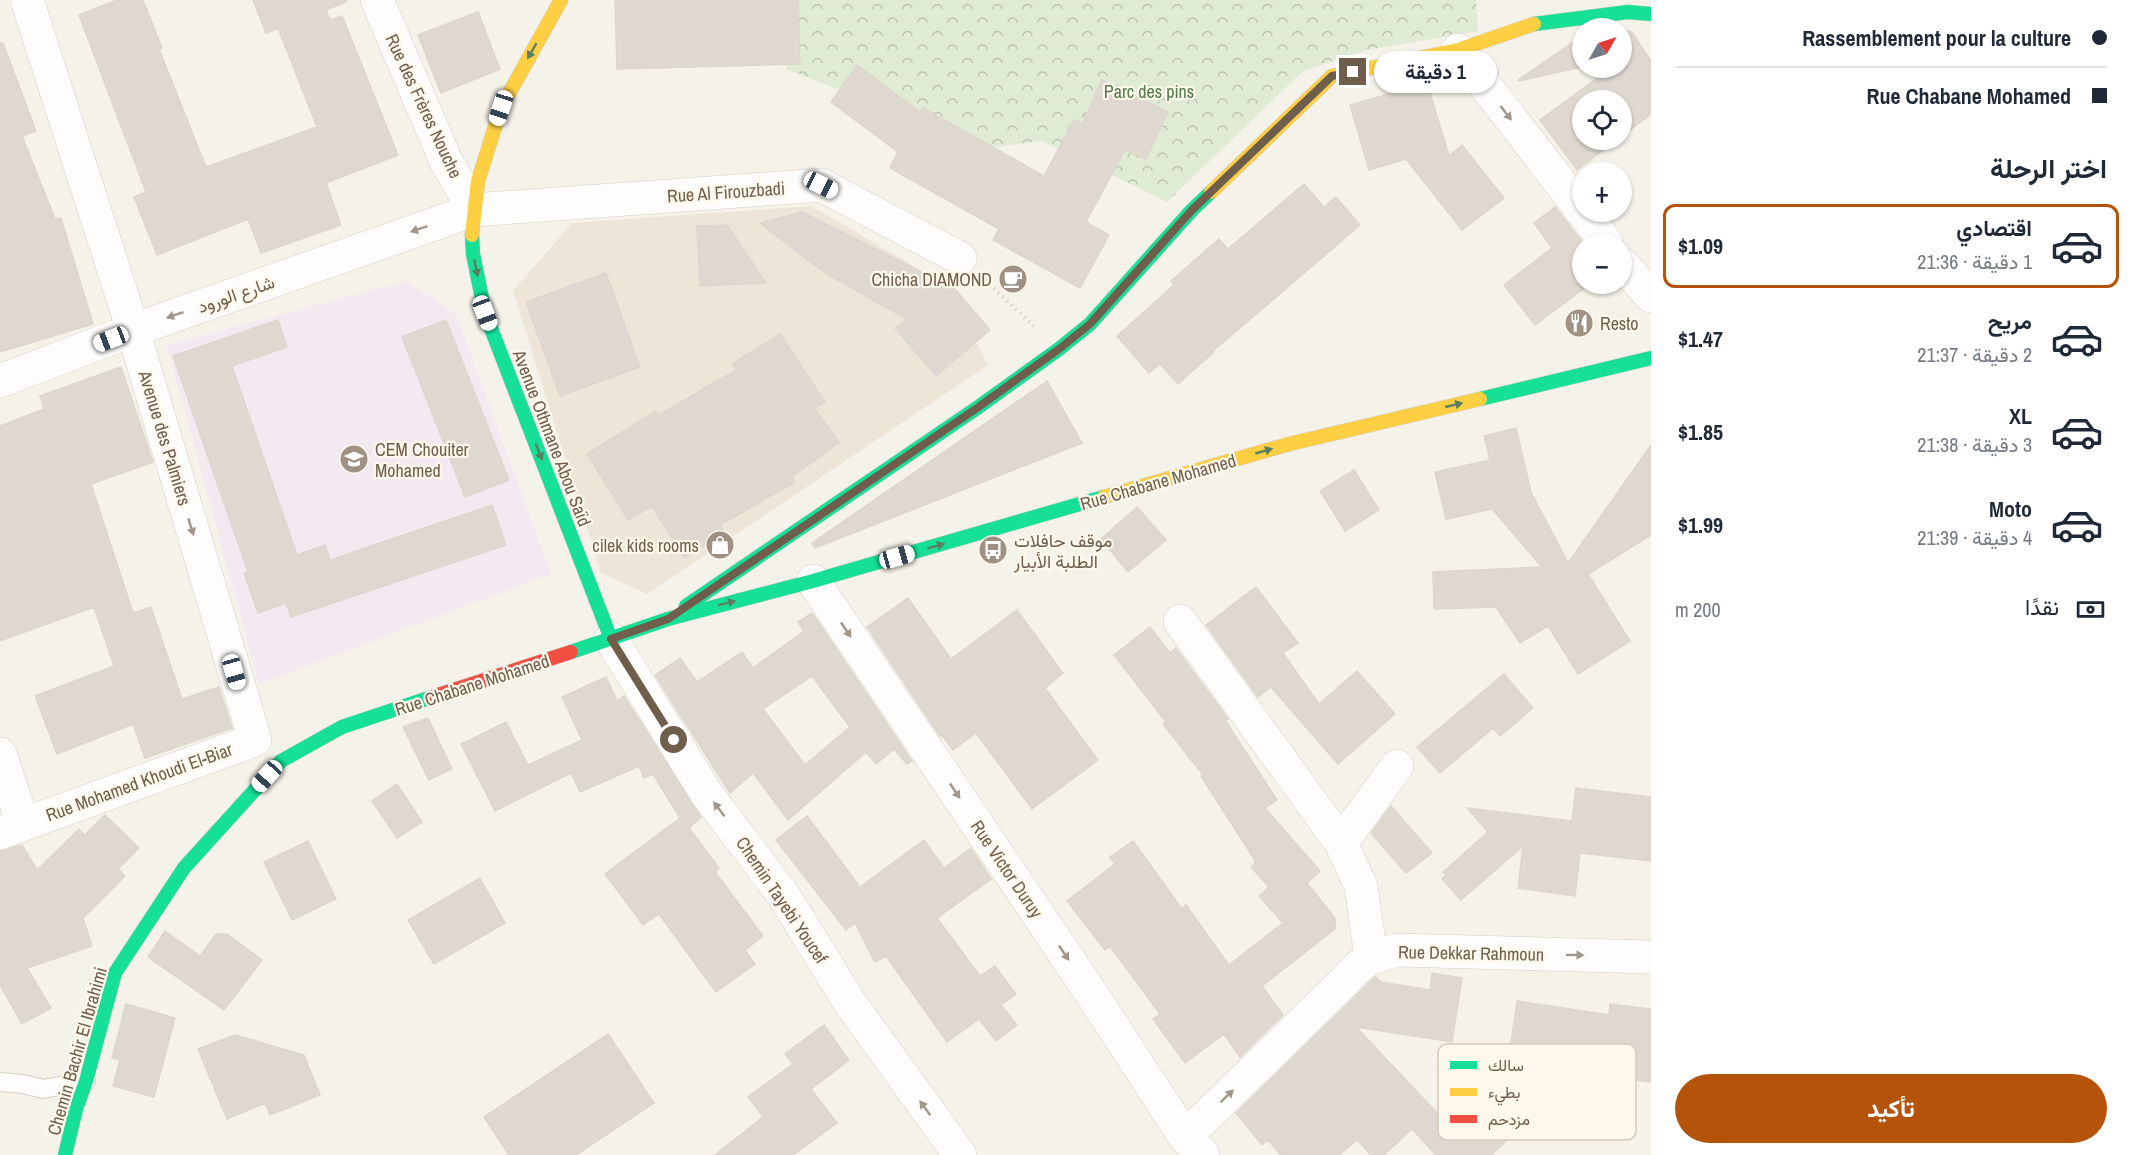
<!DOCTYPE html>
<html lang="ar">
<head>
<meta charset="utf-8">
<style>
	body { margin:0; font-family:"Archivo Narrow",Vazirmatn,sans-serif; background:#f2f2f3; color:#1f2937; direction:rtl; height:100vh; display:flex; flex-direction:column; font-size:22px; white-space:nowrap }
	* { box-sizing:border-box; margin:0 }
	p { font-size:20px; color:#747a83 }
	.icon { flex:none; width:33px; height:33px; fill:none; stroke:currentColor; stroke-width:2; stroke-linecap:round; stroke-linejoin:round }
	.map { position:relative; flex:1; overflow:hidden; direction:ltr }
	.side { display:flex; flex-direction:column; background:#fff; width:480px }
	.side>* { flex:none }
	.guide { display:grid; align-content:center; height:132px; padding:0 24px; background:#fff }
	.needle { width:39px; rotate:51deg }
	.fabs { position:absolute; left:1572px; top:18px; display:grid; gap:12px }
	.fabs a { display:grid; place-items:center; width:60px; height:60px; border-radius:50%; background:#fff; box-shadow:0 2px 4px #0004; font-size:30px }
	.end { position:absolute; width:27px; height:27px; margin:-14px; border:8px solid #705e4d; background:#fff; box-shadow:0 0 0 3px #fff }
	.from { border-radius:50% }
	.bubble { position:absolute; height:42px; border-radius:21px; background:#fff; box-shadow:0 2px 4px #0004; font-size:20px; font-weight:700; line-height:42px; text-align:center; direction:rtl }
	.car { position:absolute; width:18px; height:36px; margin:-18px -9px; border-radius:8px; box-shadow:0 0 4px 2px #0007; background:linear-gradient(#fff 24%,#345 0 40%,#fff 0 76%,#345 0 86%,#fff 0) }
	.guide b { display:flex; align-items:center; gap:21px; height:57px; font-size:22px }
	.guide b+b { border-top:2px solid #e0e1e3 }
	.guide i { width:15px; height:15px; background:#1f2937 }
	ul { padding:0; list-style:none }
	li { display:flex; align-items:center; gap:18px; height:84px; margin:0 12px 9px; padding:0 12px; border:3px solid transparent; border-radius:12px }
	li div { flex:1 }
	li b { display:block; font-size:22px }
	li em { font-style:normal; font-weight:700 }
	li.active { border-color:#b45309 }
	li>.icon { width:54px; height:54px; stroke-width:1.5 }
	h2 { padding:0 24px; font-size:27px; line-height:72px }
	.pay { display:flex; align-items:center; gap:15px; height:66px; padding:0 24px; font-size:22px }
	.pay p { margin-inline-start:auto }
	.action { display:flex; gap:12px; margin-top:auto; padding:12px 24px }
	.action a { flex:1; height:69px; border-radius:36px; background:#b45309; color:#fff; font-size:24px; font-weight:700; line-height:69px; text-align:center }
	main { display:flex; flex:1; min-height:0 }
	.map>svg:first-child { display:block }
	.residential { fill:#ede6d8 }
	.education { fill:#f3e9f1 }
	.park { fill:url(#park-crowns) }
	.building { fill:#ded8d0; stroke:#ddd6cd; stroke-width:1.5; fill-rule:evenodd }
	.lines { fill:none; stroke-linecap:round; stroke-linejoin:round }
	.lane-casing { stroke:#d4cfc8; stroke-width:20 }
	.street-casing { stroke:#d4cfc8; stroke-width:34 }
	.fast-casing { stroke:#d2cec5; stroke-width:15 }
	.slow-casing { stroke:#d2cec5; stroke-width:15 }
	.jam-casing { stroke:#d2cec5; stroke-width:15 }
	.path { stroke:#d7d1cb; stroke-width:4; stroke-dasharray:1.5 4.5; stroke-linecap:butt }
	.lane { stroke:#fefdfc; stroke-width:18 }
	.street { stroke:#fefdfc; stroke-width:33 }
	.fast { stroke:#16e098; stroke-width:14 }
	.slow { stroke:#ffcf43; stroke-width:14 }
	.jam { stroke:#f24e42; stroke-width:14 }
	.oneway { fill:#5a7e60 }
	.oneway2 { fill:#a2968a }
	.route { stroke:#705e4d; stroke-width:8 }
	.labels { text-anchor:middle; dominant-baseline:central; stroke-width:4.5; stroke-linejoin:round; paint-order:stroke }
	.park-label { font-size:18px; fill:#517a49; stroke:#fdf8eb }
	.street-label { font-size:18px; fill:#705e4d; stroke:#fdf8eb }
	.poi-label { font-size:18px; fill:#705e4d; stroke:#fdf8eb; text-anchor:start }
	.key { fill:#fdf8eb; stroke:#d3cabc; stroke-width:1.5 }
	.key-label { font-size:16px; fill:#705e4d }
</style>
</head>
<body>
<main>
<section class="side">
<div class="guide">
<b><i class="from"></i>Rassemblement pour la culture</b>
<b><i></i>Rue Chabane Mohamed</b>
</div>
<h2>اختر الرحلة</h2>
<ul>
<li class="active"><svg class="icon" aria-label="car" viewBox="0 0 24 24"><path d="M5 17H2v-5l4-1 3-4h7l3 4 3 1v5h-3M9 17h6M6 11h13"/><circle cx="7" cy="17" r="2"/><circle cx="17" cy="17" r="2"/></svg><div><b>اقتصادي</b><p>1 دقيقة · 21:36</p></div><em>$1.09</em></li>
<li><svg class="icon" aria-label="car" viewBox="0 0 24 24"><path d="M5 17H2v-5l4-1 3-4h7l3 4 3 1v5h-3M9 17h6M6 11h13"/><circle cx="7" cy="17" r="2"/><circle cx="17" cy="17" r="2"/></svg><div><b>مريح</b><p>2 دقيقة · 21:37</p></div><em>$1.47</em></li>
<li><svg class="icon" aria-label="car" viewBox="0 0 24 24"><path d="M5 17H2v-5l4-1 3-4h7l3 4 3 1v5h-3M9 17h6M6 11h13"/><circle cx="7" cy="17" r="2"/><circle cx="17" cy="17" r="2"/></svg><div><b>XL</b><p>3 دقيقة · 21:38</p></div><em>$1.85</em></li>
<li><svg class="icon" aria-label="car" viewBox="0 0 24 24"><path d="M5 17H2v-5l4-1 3-4h7l3 4 3 1v5h-3M9 17h6M6 11h13"/><circle cx="7" cy="17" r="2"/><circle cx="17" cy="17" r="2"/></svg><div><b>Moto</b><p>4 دقيقة · 21:39</p></div><em>$1.99</em></li>
</ul>
<div class="pay"><svg class="icon" aria-label="cash" viewBox="0 0 24 24"><path d="M3 7h18v10H3z"/><circle cx="12" cy="12" r="2"/></svg>نقدًا<p>200 m</p></div>
<div class="action"><a>تأكيد</a></div>
</section>
<div class="map">
<svg width="1651" height="1155" viewBox="0 0 1651 1155">
	<defs>
		<pattern id="park-crowns" width="20" height="18" patternUnits="userSpaceOnUse" patternTransform="scale(1.5)"><rect width="20" height="18" fill="#e0ebd6"/><path d="M2 6a3 3 0 1 1 6 0M12 15a3 3 0 1 1 6 0" fill="none" stroke="#bac2b0"/></pattern>
	</defs>
	<rect width="100%" height="100%" fill="#f5f2ea"/>
	<!-- residential -->
	<path class="residential" d="M812 206 946 285 988 365 647 594 601 573 513 291 572 223Z"/>
	<!-- education -->
	<path class="education" d="M406 281 456 314 551 574 259 684 167 345Z"/>
	<!-- park -->
	<path class="park" d="M796 0H1476L1478 31 1367 50 1303 71 1167 202 1042 141 993 147 908 105 853 95 786 69 799 28Z"/>
	<!-- building -->
	<path class="building" d="M117 0H143L162 48 159 49 206 167 317 127 278 28 266 33 253 0H346V2L326 10 330 20 342 16 398 155 326 183 341 225 261 253 248 219 157 255 134 197 146 192 79 15Z
		M615 0H798L800 64 617 69Z
		M478 12 500 69 441 93 418 35Z
		M1631 31 1651 61V114L1622 136V100H1582V140H1617L1577 170 1540 120 1611 68H1622V32Z
		M1582 36V67L1519 81 1518 80Z
		M0 43H3L36 131 22 136 55 219 61 218 93 324 0 352Z
		M857 65 920 112 923 108 1044 176 1074 120 1082 124 1102 80 1168 112 1146 159 1125 150 1086 222 1109 235 1080 288 993 240 999 229 890 168 898 152 831 102Z
		M1427 83 1449 156 1462 145 1504 198 1462 230 1406 159 1369 170 1350 105Z
		M1304 184 1324 207 1336 197 1360 225 1213 351 1214 352 1178 384 1160 364 1149 373 1117 336 1174 285 1171 281 1219 239 1228 249Z
		M1555 207 1584 244 1582 284H1590L1535 325 1504 285 1552 248 1534 223Z
		M802 212 954 288 990 330 936 376 895 328 907 319 843 283 846 280 839 281 822 271 760 223Z
		M727 225 766 283 700 286 697 226Z
		M606 273 640 367 560 396 526 302Z
		M278 320 287 347 232 366 297 555 325 545 330 560 492 505 506 545 291 617 286 603 258 613 244 573 248 572 173 356Z
		M446 320 509 480 465 497 402 337Z
		M780 334 825 402 815 409 839 442 792 477 795 482 720 525 725 533 684 558 652 506 628 520 587 454 656 411 657 416 736 370 732 364Z
		M121 367 153 462 91 484 133 613 151 607 182 699 219 687 232 728 145 758 133 724 57 754 35 696 114 666 94 607 0 641V426L44 409 40 396Z
		M1047 381 1082 443 815 548 812 543Z
		M1516 428 1531 492 1568 563 1651 445V535L1588 574 1630 641 1578 674 1548 626 1520 643 1496 607 1434 609 1433 572 1542 567 1492 509 1446 519 1435 472 1490 460 1484 436Z
		M1354 470 1379 510 1345 531 1320 491Z
		M1137 507 1166 540 1128 572 1101 539Z
		M1256 587 1298 643 1283 653 1319 704 1357 671 1395 714 1338 764 1271 687 1258 697 1206 625Z
		M908 598 951 659 1017 610 1063 673 1045 688 1098 760 1032 809 976 733 953 750 942 735 940 736 867 627Z
		M812 613 912 761 907 764 894 749 876 764 866 752 788 820 753 773 730 793 655 675 680 658 697 682 742 652 753 668 804 631 798 622ZM812 676 850 727 805 765 763 709Z
		M1150 627 1170 653 1176 648 1228 719 1225 720 1277 800 1265 808 1320 871 1307 883 1335 918V929L1262 986 1283 1015 1240 1057 1224 1034 1185 1063 1153 1019 1160 1014 1110 946 1105 950 1067 901 1115 864 1110 857 1133 841 1182 909 1186 905 1229 965 1283 923 1259 896 1269 887 1251 867 1256 862 1201 776 1203 775 1163 724 1166 722 1114 655Z
		M1504 674 1533 708 1500 736 1493 728 1440 773 1417 747Z
		M606 677 617 701 624 696 701 817 689 828 719 868 715 872 763 936 745 950 755 964 716 992 659 914 643 925 605 874 680 818 653 774 644 778 639 766 580 792 571 773 495 811 461 744 506 722 528 765 582 740 562 697Z
		M428 718 452 769 429 780 403 727Z
		M397 784 422 822 397 838 372 801Z
		M1576 788 1651 797V861L1580 853 1575 896 1518 888 1523 846 1461 900 1442 879 1446 875 1443 872 1488 832 1467 808 1572 821Z
		M1391 806 1432 853 1406 873 1371 833Z
		M105 815 139 848 118 869 125 876 83 918 92 946 27 968 51 1008 22 1024 0 985V851L22 845 37 870 79 829 85 835Z
		M807 816 860 887 924 840 944 868 971 848 991 879 937 918 980 976 995 966 1016 994 1001 1005 1017 1025 996 1041 979 1019 947 1042 886 956 875 962 855 923 846 930 776 840Z
		M308 841 336 899 292 920 264 862Z
		M480 878 505 923 434 964 408 920Z
		M165 931 200 956 216 934H227L262 960 224 1010 148 957Z
		M1432 973 1462 978 1452 1042 1356 1027 1439 1115 1467 1089 1500 1125 1506 1083 1535 1114 1491 1155H1436L1412 1129 1384 1155H1371L1357 1140 1339 1155H1281L1268 1140 1262 1145 1236 1113 1373 979 1376 977 1381 982 1430 990Z
		M1517 1001 1609 1015 1610 1004 1651 1009V1082L1567 1072 1566 1080 1507 1071Z
		M126 1004 175 1018 154 1097 113 1086 120 1060 112 1058Z
		M824 1025 849 1060 811 1089 837 1123 793 1155H715L763 1117 748 1097 793 1064 785 1054Z
		M608 1034 654 1103 576 1155H509L484 1117Z
		M235 1035 304 1055 320 1095 270 1115 265 1103 227 1119 198 1049Z"/>
	<g class="lines">
		<!-- lane casing -->
		<g class="lane-casing">
			<path id="lane" d="M0 1082 23 1084 43 1089 86 1081"/>
		</g>
		<!-- street casing -->
		<g class="street-casing">
			<path id="street" d="M27 0 133 330 255 740
				M377 0 446 161 474 210
				M1458 50 1582 211
				M1583 212 1607 244
				M1622 264 1651 296
				M0 381 133 330 474 210 821 185 960 258
				M813 581 1089 990 1185 1137 1203 1155
				M1180 621 1341 843 1361 886 1371 957
				M611 639 706 793 784 896 850 1003 960 1155
				M0 754 23 824
				M0 833 255 740
				M1341 843 1397 766
				M1185 1137 1345 981C1362 960 1372 957 1397 950L1651 957"/>
		</g>
		<!-- fast casing -->
		<g class="fast-casing">
			<path id="fast" d="M1534 24 1628 12 1651 14
				M472 235 473 254 485 313 611 639
				M1480 399 1651 358
				M686 606 977 408 1059 349 1090 324 1192 210 1211 192
				M571 652 668 619 813 581 1104 497
				M65 1155 76 1109 86 1081 115 973 184 868 281 761 342 727 435 696"/>
		</g>
		<!-- slow casing -->
		<g class="slow-casing">
			<path id="slow" d="M1211 192 1332 76 1458 50 1534 24
				M472 235 478 181 501 108 561 0
				M1104 497 1289 444 1480 399"/>
		</g>
		<!-- jam casing -->
		<g class="jam-casing">
			<path id="jam" d="M435 696 571 652"/>
		</g>
		<!-- path -->
		<path class="path" d="M985 280 1034 326"/>
		<!-- lane -->
		<use href="#lane" class="lane"/>
		<!-- street -->
		<use href="#street" class="street"/>
		<!-- fast -->
		<use href="#fast" class="fast"/>
		<!-- slow -->
		<use href="#slow" class="slow"/>
		<!-- jam -->
		<use href="#jam" class="jam"/>
	</g>
	<!-- one-way arrows -->
	<defs><path id="oneway-solid" d="M-6-.8H1V-3.2L6.5 0L1 3.2V.8H-6Z" transform="scale(1.5)"/></defs>
	<g class="oneway">
		<use href="#oneway-solid" transform="translate(532 51) rotate(120)"/>
		<use href="#oneway-solid" transform="translate(476 268) rotate(79)"/>
		<use href="#oneway-solid" transform="translate(1454 405) rotate(-13)"/>
		<use href="#oneway-solid" transform="translate(1264 451) rotate(-16)"/>
		<use href="#oneway-solid" transform="translate(539 452) rotate(69)"/>
		<use href="#oneway-solid" transform="translate(936 546) rotate(-16)"/>
		<use href="#oneway-solid" transform="translate(727 603) rotate(-14)"/>
	</g>
	<g class="oneway2">
		<use href="#oneway-solid" transform="translate(1506 113) rotate(52)"/>
		<use href="#oneway-solid" transform="translate(419 229) rotate(161)"/>
		<use href="#oneway-solid" transform="translate(175 315) rotate(161)"/>
		<use href="#oneway-solid" transform="translate(191 527) rotate(73)"/>
		<use href="#oneway-solid" transform="translate(846 630) rotate(56)"/>
		<use href="#oneway-solid" transform="translate(955 791) rotate(56)"/>
		<use href="#oneway-solid" transform="translate(719 809) rotate(-127)"/>
		<use href="#oneway-solid" transform="translate(1064 953) rotate(56)"/>
		<use href="#oneway-solid" transform="translate(1575 955) rotate(1)"/>
		<use href="#oneway-solid" transform="translate(1227 1096) rotate(-44)"/>
		<use href="#oneway-solid" transform="translate(925 1108) rotate(-126)"/>
	</g>
	<g class="lines">
		<!-- route -->
		<path class="route" d="M674 740 611 639 668 619 977 408 1059 349 1090 324 1192 210 1332 76 1353 72"/>
	</g>
	<!-- icons -->
	<defs>
		<g id="cafe-disc" transform="scale(1.5)"><circle r="9.5" fill="#9f9284" stroke="#fdf8eb"/><path d="M-5.5-4.5H6V0H3Q3 3.5 0 3.5H-2.5Q-5.5 3.5-5.5 0ZM3-3.2v2h1.7v-2ZM-6 4.5H4V6H-6Z" fill="#fff"/></g>
		<g id="restaurant-disc" transform="scale(1.5)"><circle r="9.5" fill="#9f9284" stroke="#fdf8eb"/><path d="M-5-6h1v4h1v-4h1v4h1v-4h1v5L-1.5 .5V6h-2V.5L-5-1ZM5-6V6H3V1.5H1.5Q1.5-4 5-6Z" fill="#fff"/></g>
		<g id="school-disc" transform="scale(1.5)"><circle r="9.5" fill="#9f9284" stroke="#fdf8eb"/><path d="M0-5L7-2L0 1L-7-2ZM-4 1L0 2.5L4 1V4Q0 6-4 4Z" fill="#fff"/></g>
		<g id="shop-disc" transform="scale(1.5)"><circle r="9.5" fill="#9f9284" stroke="#fdf8eb"/><path d="M-5-2.5h2.3a2.7 3.5 0 0 1 5.4 0H5L5.5 6h-11ZM-1.5-2.5h3a1.5 2.3 0 0 0-3 0Z" fill="#fff"/></g>
		<g id="bus-disc" transform="scale(1.5)"><circle r="9.5" fill="#9f9284" stroke="#fdf8eb"/><path d="M-5-6H5V4H4V6H2V4H-2V6H-4V4H-5ZM-3.5-4V0h7V-4ZM-3.5 1.2v1.5H-2V1.2ZM2 1.2v1.5H3.5V1.2Z" fill="#fff"/></g>
	</defs>
	<g fill-rule="evenodd">
		<use href="#cafe-disc" x="1013" y="279"/>
		<use href="#restaurant-disc" x="1579" y="323"/>
		<use href="#school-disc" x="354" y="459"/>
		<use href="#shop-disc" x="720" y="545"/>
		<use href="#bus-disc" x="993" y="550"/>
	</g>
	<g class="labels">
		<!-- park labels -->
		<g class="park-label">
			<text x="1149" y="91">Parc des pins</text>
		</g>
		<!-- street labels -->
		<g class="street-label">
			<text transform="translate(424 106) rotate(65)">Rue des Frères Nouche</text>
			<text transform="translate(726 192) rotate(-4)">Rue Al Firouzbadi</text>
			<text transform="translate(236 294) rotate(-19)">شارع الورود</text>
			<text transform="translate(165 438) rotate(73)">Avenue des Palmiers</text>
			<text transform="translate(552 438) rotate(69)">Avenue Othmane Abou Saïd</text>
			<text transform="translate(1158 482) rotate(-16)">Rue Chabane Mohamed</text>
			<text transform="translate(472 685) rotate(-18)">Rue Chabane Mohamed</text>
			<text transform="translate(139 782) rotate(-20)">Rue Mohamed Khoudi El-Biar</text>
			<text transform="translate(1007 869) rotate(56)">Rue Victor Duruy</text>
			<text transform="translate(782 900) rotate(56)">Chemin Tayebi Youcef</text>
			<text transform="translate(1471 953) rotate(1)">Rue Dekkar Rahmoun</text>
			<text transform="translate(77 1051) rotate(-74)">Chemin Bachir El Ibrahimi</text>
		</g>
		<!-- poi labels -->
		<g class="poi-label">
			<text x="992" y="279" text-anchor="end">Chicha DIAMOND</text>
			<text x="1600" y="323">Resto</text>
			<text x="375" y="449">CEM Chouiter<tspan x="375" dy="21">Mohamed</tspan></text>
			<text x="1014" y="540">موقف حافلات<tspan x="1014" dy="21">الطلبة الأبيار</tspan></text>
			<text x="699" y="545" text-anchor="end">cilek kids rooms</text>
		</g>
	</g>
	<!-- legend -->
	<rect x="1438" y="1044" width="198" height="96" rx="9" class="key"/>
	<rect x="1450" y="1061" width="27" height="8" fill="#16e098"/>
	<rect x="1450" y="1088" width="27" height="8" fill="#ffcf43"/>
	<rect x="1450" y="1115" width="27" height="8" fill="#f24e42"/>
	<g class="key-label">
		<text x="1488" y="1071">سالك</text>
		<text x="1488" y="1098">بطيء</text>
		<text x="1488" y="1125">مزدحم</text>
	</g>
</svg>
<div class="fabs">
<a><svg class="needle" viewBox="-14 -14 28 28"><path d="M0-13l5 13h-10z" fill="#e53935"/><path d="M0 13l5-13h-10z" fill="#747a83"/></svg></a>
<a><svg class="icon" aria-label="locate" viewBox="0 0 24 24"><circle cx="12" cy="12" r="6"/><path d="M12 2v4M12 18v4M2 12h4M18 12h4"/></svg></a>
<a>+</a>
<a>−</a>
</div>
<i class="end from" style="left:674px;top:740px"></i>
<i class="end" style="left:1353px;top:72px"></i>
<div class="bubble" style="left:1374px;top:51px;width:123px">1 دقيقة</div>
<i class="car" style="left:501px;top:108px;rotate:198deg"></i>
<i class="car" style="left:821px;top:185px;rotate:117deg"></i>
<i class="car" style="left:485px;top:313px;rotate:159deg"></i>
<i class="car" style="left:111px;top:339px;rotate:249deg"></i>
<i class="car" style="left:897px;top:557px;rotate:74deg"></i>
<i class="car" style="left:234px;top:672px;rotate:164deg"></i>
<i class="car" style="left:267px;top:776px;rotate:222deg"></i>
</div>
</main>
</body>
</html>
